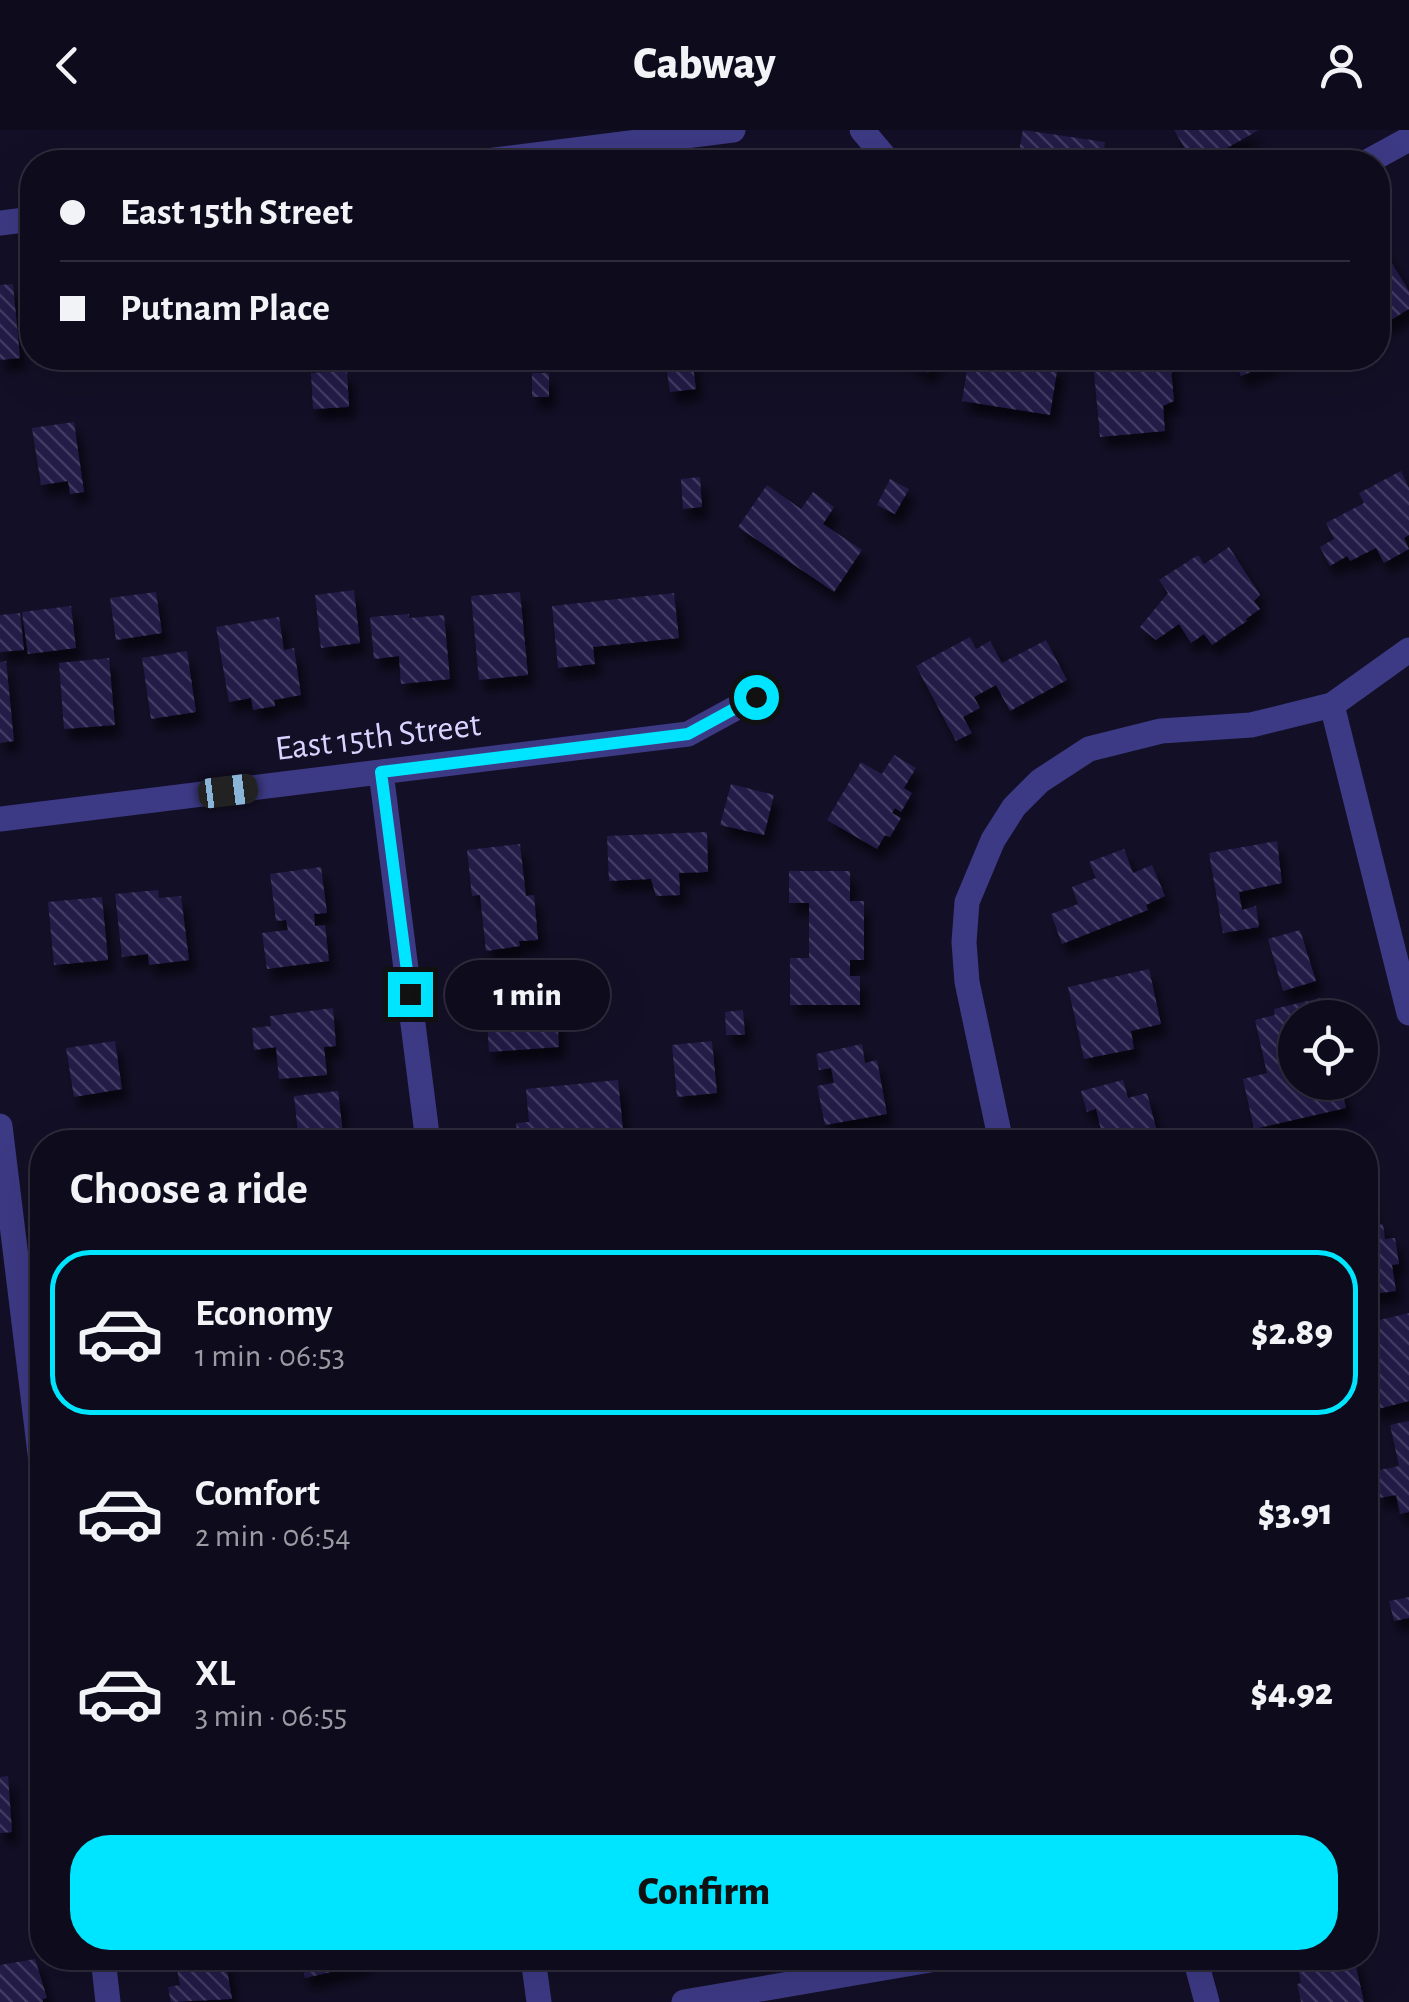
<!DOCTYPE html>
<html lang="en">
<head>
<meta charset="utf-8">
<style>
	body { margin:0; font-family:"Alegreya Sans",sans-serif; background:#1c1929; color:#f1f3f6; height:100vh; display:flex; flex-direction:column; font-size:38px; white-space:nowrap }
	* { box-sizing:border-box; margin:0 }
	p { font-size:32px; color:#9b9ba3 }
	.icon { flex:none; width:55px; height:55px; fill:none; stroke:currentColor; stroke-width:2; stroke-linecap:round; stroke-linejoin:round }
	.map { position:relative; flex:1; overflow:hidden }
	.side { position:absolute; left:30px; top:1000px; width:1348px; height:840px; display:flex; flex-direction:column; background:#0e0b1c; border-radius:40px; box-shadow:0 10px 40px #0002,0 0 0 2px #2e2b3b }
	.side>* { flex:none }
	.top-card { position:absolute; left:20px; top:20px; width:1370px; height:220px; border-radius:40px; box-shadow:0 10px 40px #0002,0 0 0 2px #2e2b3b; display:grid; align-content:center; height:220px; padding:0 40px; background:#0e0b1c }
	.controls { position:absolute; left:1278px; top:870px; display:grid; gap:20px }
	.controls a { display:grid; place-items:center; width:100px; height:100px; border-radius:50%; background:#0e0b1c; box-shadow:0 10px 40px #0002,0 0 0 2px #2e2b3b; font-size:50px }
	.end { position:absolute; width:45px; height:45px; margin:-22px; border:12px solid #00e5ff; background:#111; box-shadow:0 0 0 5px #111 }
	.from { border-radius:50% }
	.bubble { position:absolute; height:70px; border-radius:35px; background:#0e0b1c; box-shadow:0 10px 40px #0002,0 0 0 2px #2e2b3b; font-size:32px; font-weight:800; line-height:70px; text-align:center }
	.car { position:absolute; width:30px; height:60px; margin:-30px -15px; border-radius:12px; box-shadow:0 0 8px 2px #0007; background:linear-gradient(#222 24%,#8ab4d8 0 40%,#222 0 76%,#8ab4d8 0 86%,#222 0) }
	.top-card b { display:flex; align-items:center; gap:35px; height:95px; font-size:38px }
	.top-card b+b { border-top:2px solid #2e2b3b }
	.top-card i { width:25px; height:25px; background:#f1f3f6 }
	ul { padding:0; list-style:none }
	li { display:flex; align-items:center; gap:30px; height:165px; margin:0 20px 15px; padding:0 20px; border:5px solid transparent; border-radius:40px }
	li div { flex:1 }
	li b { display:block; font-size:38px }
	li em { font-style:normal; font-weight:800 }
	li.current { border-color:#00e5ff }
	li>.icon { width:90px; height:90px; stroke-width:1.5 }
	h2 { padding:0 40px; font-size:45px; line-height:120px }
	.action { display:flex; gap:20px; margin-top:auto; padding:20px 40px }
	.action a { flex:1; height:115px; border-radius:40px; background:#00e5ff; color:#111; font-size:40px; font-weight:800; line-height:115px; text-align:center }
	header { display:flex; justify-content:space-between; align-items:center; height:130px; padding:0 40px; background:#0e0b1c; font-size:45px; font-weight:800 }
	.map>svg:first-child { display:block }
	.building { fill:url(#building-back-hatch); filter:url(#shadow) }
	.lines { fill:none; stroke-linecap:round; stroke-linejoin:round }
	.minor { stroke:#3d3a85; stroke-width:25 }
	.route { stroke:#00e5ff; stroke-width:12 }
	.labels { text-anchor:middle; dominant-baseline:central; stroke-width:8; stroke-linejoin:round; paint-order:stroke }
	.street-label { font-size:35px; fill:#d9d4ff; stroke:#130f26 }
</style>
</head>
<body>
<header><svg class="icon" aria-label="back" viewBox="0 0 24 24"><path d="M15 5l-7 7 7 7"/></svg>Cabway<svg class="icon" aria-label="person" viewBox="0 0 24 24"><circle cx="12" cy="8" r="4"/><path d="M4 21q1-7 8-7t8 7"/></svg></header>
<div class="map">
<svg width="1409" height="1872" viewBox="0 0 1409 1872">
	<defs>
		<pattern id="building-back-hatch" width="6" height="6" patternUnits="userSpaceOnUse" patternTransform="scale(2.5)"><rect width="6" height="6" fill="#241b47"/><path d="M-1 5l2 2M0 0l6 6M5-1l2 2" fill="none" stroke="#433b63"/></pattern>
		<filter id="shadow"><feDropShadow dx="6" dy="11" stdDeviation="5" flood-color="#0009"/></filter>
	</defs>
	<rect width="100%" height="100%" fill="#130f26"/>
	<!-- building -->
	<path class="building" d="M1023 0 1105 12 1102 32H1017Z
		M1174 0H1259L1202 32H1193Z
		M1380 114 1409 161V179L1381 196 1378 191V116Z
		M13 154 20 228 0 230V155Z
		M665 228H692L696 259 670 262Z
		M904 228H938L928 243Z
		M969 228H1011L1058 235 1050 285 962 271Z
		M1127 228H1170L1174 271 1163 276 1165 301 1100 307 1093 231Z
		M1233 228H1286L1241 246Z
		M347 241 349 277 313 279 311 243Z
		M532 243H549V267H532Z
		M74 292 84 362 70 364 68 351 41 355 32 298Z
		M1401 341 1409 358V405L1404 408 1409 419 1384 433 1376 418 1350 431 1347 426 1330 436 1320 417 1334 409 1326 393 1364 373 1359 363Z
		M700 347 702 377 683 379 681 349Z
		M890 349 909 359 895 384 877 375Z
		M767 355 801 379 813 362 834 377 823 394 862 420 834 462 738 397Z
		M1229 417 1260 465 1254 471 1260 479 1246 489 1247 491 1212 515 1204 504 1191 513 1179 494 1156 510 1140 497 1168 463 1159 450 1198 425 1204 434Z
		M354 460 360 513 321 518 315 465Z
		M156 462 162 503 116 510 110 468Z
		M520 462 528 545 479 550 471 466Z
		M674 463 679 508 593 517 595 534 558 538 552 476Z
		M71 476 76 518 28 524 22 482Z
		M20 483 24 520 0 522V485Z
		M409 484V488L444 485 450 549 401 554 399 526 374 529 370 487Z
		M279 487 284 520 294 518 301 565 274 570 275 576 253 580 251 568 229 572 216 497Z
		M970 507 976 519 990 511 1002 533 1046 510 1067 550 1010 581 996 555 974 567 980 578 963 587 972 603 956 611 916 536Z
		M187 521 196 582 151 589 142 528Z
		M109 528 115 595 64 599 59 533Z
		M6 531 14 611 0 613V532Z
		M894 625 916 638 904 658 912 663 901 682 895 678 892 683 901 688 890 707 885 705 877 719 827 690 861 632 882 644Z
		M731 654 774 665 764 705 720 695Z
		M707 702 708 742 679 743 680 765 656 766 651 749 609 751 607 706Z
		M1277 711 1282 753 1239 762 1242 780 1256 776 1259 797 1223 803 1209 723Z
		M520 714 526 766 534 765 538 810 519 811 520 816 486 821 480 765 472 766 467 720Z
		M1124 719 1133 743 1152 735 1165 766 1146 775 1148 780 1062 814 1051 784 1078 774 1072 757 1096 748 1089 732Z
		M321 737 327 783 314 784 315 796 325 795 329 831 267 839 262 803 288 800 286 790 276 791 270 744Z
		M789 741H850V771H864V830H850V846H860V875H790V828H809V773H789Z
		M158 760 159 768 181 766 189 830 149 835 148 824 122 827 115 764Z
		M102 767 108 830 54 835 48 772Z
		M1300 800 1316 851 1283 861 1268 809Z
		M1149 839 1161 894 1131 901 1134 919 1084 929 1068 857Z
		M1321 868 1325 888H1295V952H1340L1346 978 1254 999 1243 949 1267 943 1255 890 1275 885 1274 879Z
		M556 871 559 917 489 922 486 876Z
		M333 878 336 916 324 917 327 945 279 949 276 917 254 920 252 898 271 896 270 886Z
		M743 880 745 905H726L725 882Z
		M115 911 122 959 74 967 66 918Z
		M712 911 717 963 677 967 672 915Z
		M862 914 865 933 877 930 887 984 825 995 817 956 834 953 831 938 819 940 816 924Z
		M618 950 623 1000 518 1011 516 993 529 992 526 959Z
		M1123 950 1128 968 1147 963 1156 998 1133 1005 1135 1012H1104L1096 979 1087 982 1081 961Z
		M338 961 344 1012H299L294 966Z
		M1365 1064H1368L1373 1096 1383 1094 1385 1109 1395 1108 1399 1134 1392 1135 1396 1161 1365 1165Z
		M1409 1183V1271L1374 1280 1369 1260 1365 1261V1232L1376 1230 1367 1193Z
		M1409 1291V1382L1400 1384 1396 1365 1379 1368 1374 1341 1399 1336 1390 1295Z
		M1409 1467V1488L1394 1491 1389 1471Z
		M8 1646 12 1702 0 1703V1647Z
		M208 1828H225L232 1869 171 1872 168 1857 180 1855 176 1834Z
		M300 1828H365L366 1834 305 1848Z
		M1296 1828H1354L1364 1872H1301L1297 1854 1301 1853Z
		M35 1829 47 1868 43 1869V1872H0V1835Z"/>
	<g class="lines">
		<!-- minor -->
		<path class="minor" d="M862 0 889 32
			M478 32 733 0
			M1367 32 1409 9
			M0 93 32 89
			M1332 575 1409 883
			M381 642 428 1012
			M0 689 688 604 756 567
			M0 996 42 1340
			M1001 1012 967 852 964 812 967 772 993 710 1014 677 1040 651 1089 619 1161 601 1251 595 1332 575 1409 520
			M103 1828 108 1872
			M533 1828 539 1872
			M1195 1828 1207 1872
			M684 1872 942 1828"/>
	</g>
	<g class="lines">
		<!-- route -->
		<path class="route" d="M410 864 381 642 688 604 756 567"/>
	</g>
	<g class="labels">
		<!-- street labels -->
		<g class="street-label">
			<text transform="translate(378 607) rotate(-7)">East 15th Street</text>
		</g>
	</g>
</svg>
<div class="controls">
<a><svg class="icon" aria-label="locate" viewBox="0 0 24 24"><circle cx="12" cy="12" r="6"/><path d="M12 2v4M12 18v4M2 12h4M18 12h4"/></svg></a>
</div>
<i class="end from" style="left:756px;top:567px"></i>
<i class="end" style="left:410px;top:864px"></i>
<div class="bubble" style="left:445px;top:830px;width:165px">1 min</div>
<i class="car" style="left:228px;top:661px;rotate:83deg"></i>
<div class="top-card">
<b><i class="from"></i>East 15th Street</b>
<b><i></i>Putnam Place</b>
</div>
<section class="side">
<h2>Choose a ride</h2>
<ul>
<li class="current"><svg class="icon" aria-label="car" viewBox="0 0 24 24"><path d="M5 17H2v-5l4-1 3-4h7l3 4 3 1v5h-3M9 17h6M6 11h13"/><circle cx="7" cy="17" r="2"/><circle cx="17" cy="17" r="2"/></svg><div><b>Economy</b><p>1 min · 06:53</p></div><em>$2.89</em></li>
<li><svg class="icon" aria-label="car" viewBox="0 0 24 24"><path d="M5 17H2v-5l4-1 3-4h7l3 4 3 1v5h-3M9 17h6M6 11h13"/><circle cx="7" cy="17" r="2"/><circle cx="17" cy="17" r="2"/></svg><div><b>Comfort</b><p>2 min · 06:54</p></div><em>$3.91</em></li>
<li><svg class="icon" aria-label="car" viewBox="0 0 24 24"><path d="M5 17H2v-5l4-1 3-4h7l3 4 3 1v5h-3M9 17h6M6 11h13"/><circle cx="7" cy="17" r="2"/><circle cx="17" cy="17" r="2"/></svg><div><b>XL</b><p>3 min · 06:55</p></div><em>$4.92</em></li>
</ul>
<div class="action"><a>Confirm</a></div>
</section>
</div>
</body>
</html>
